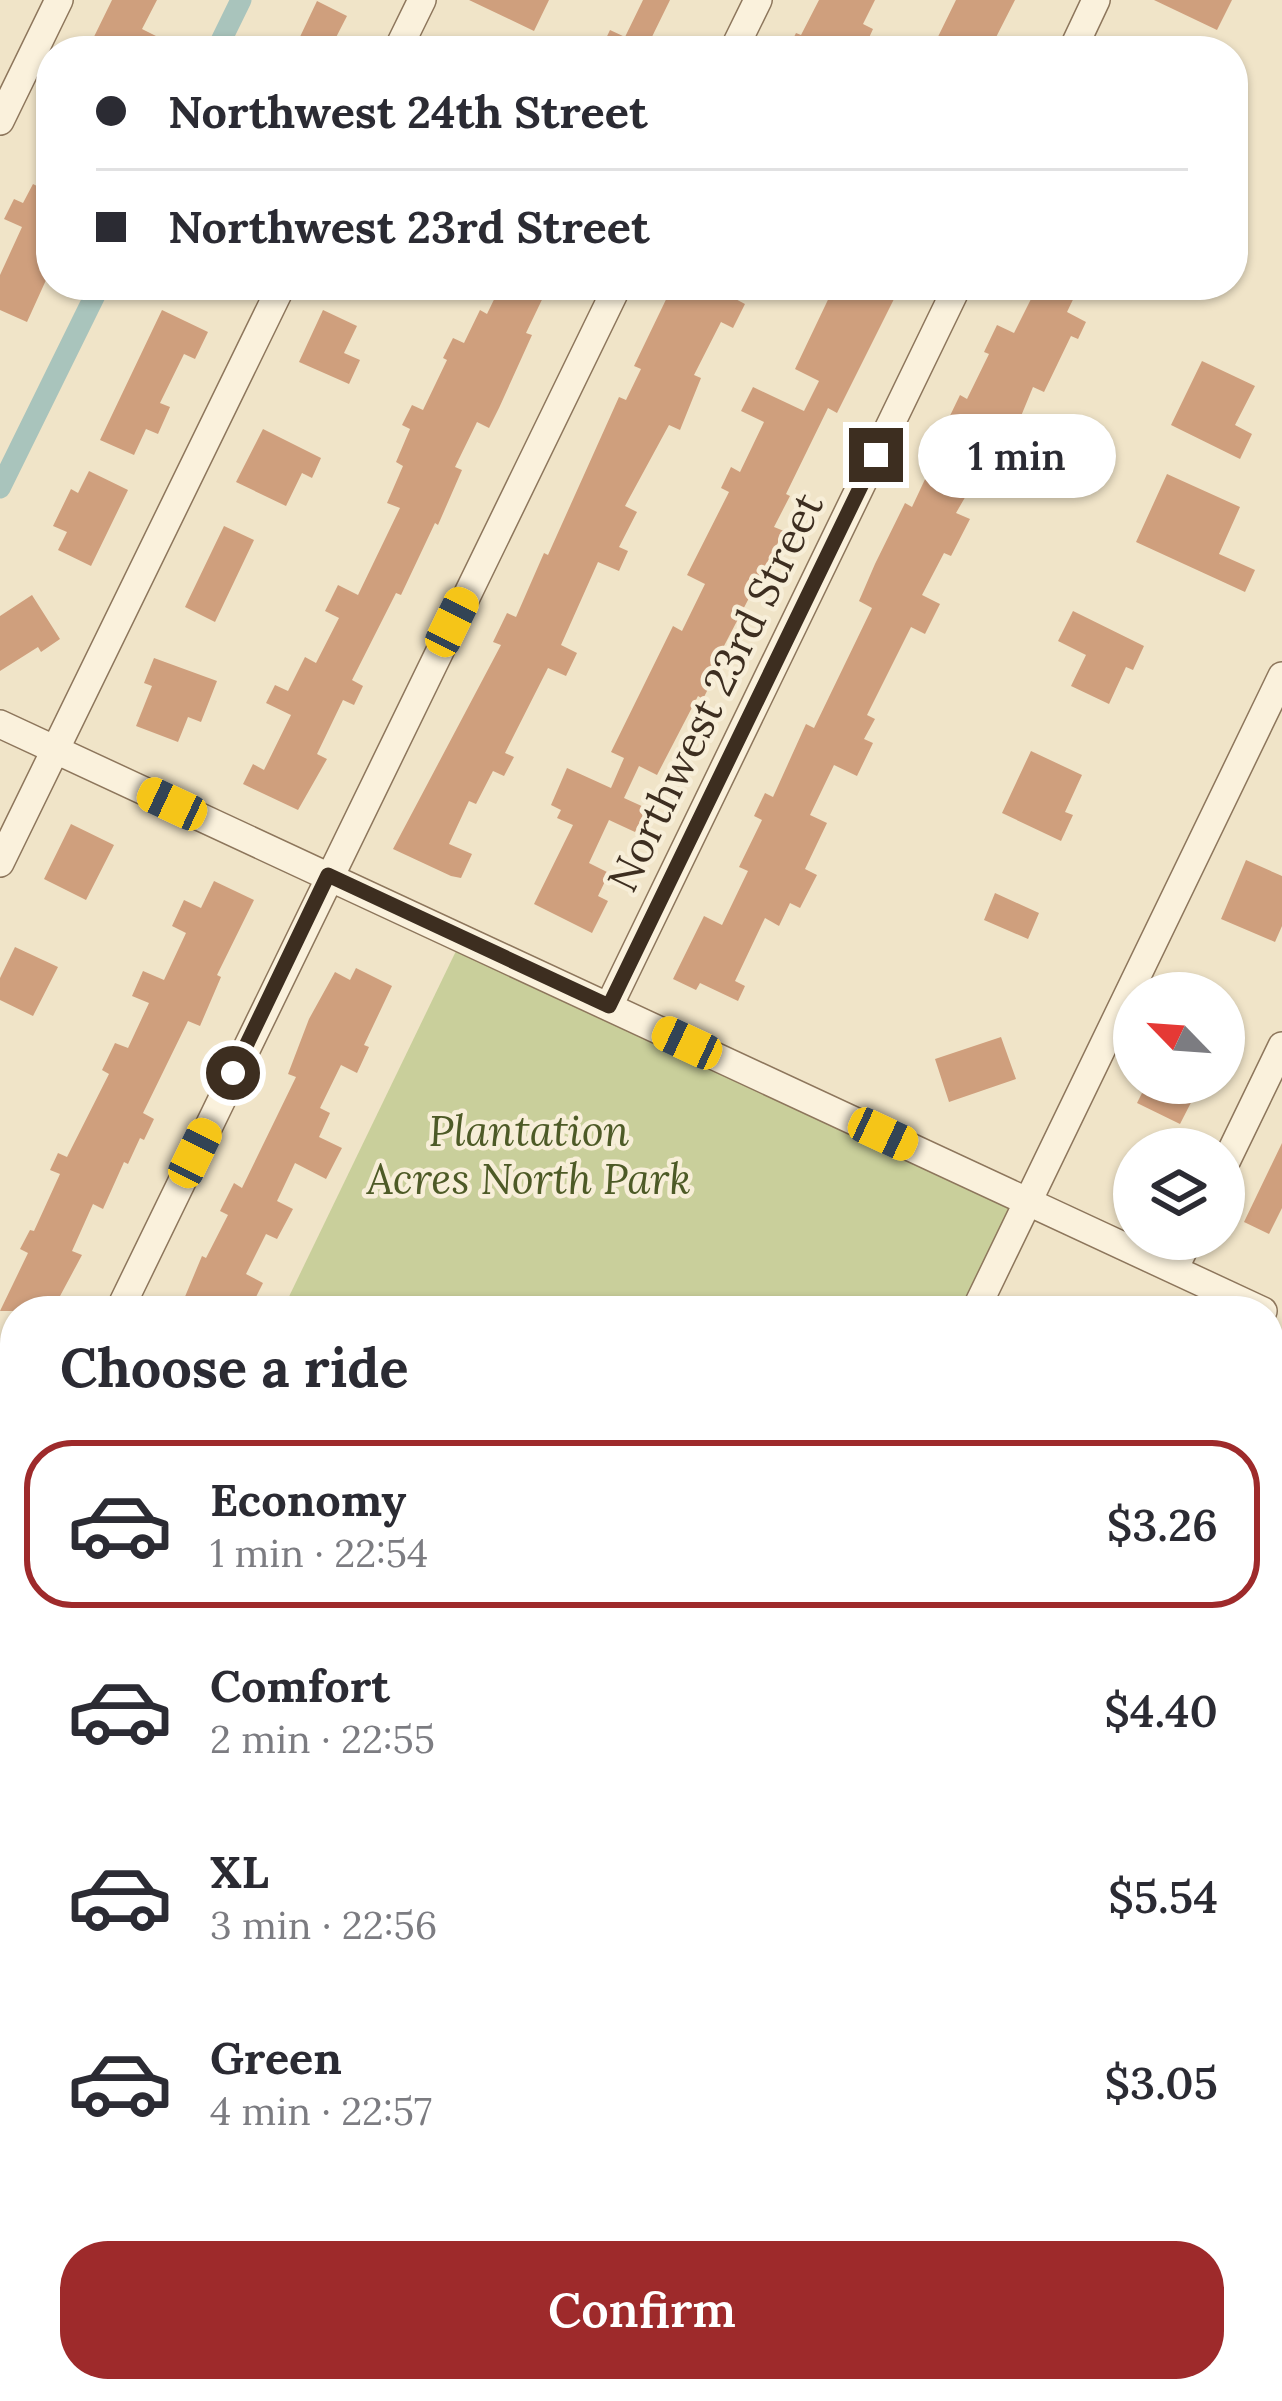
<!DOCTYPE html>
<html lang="en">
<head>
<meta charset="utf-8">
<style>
	body { margin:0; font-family:Lora,serif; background:#f2f2f3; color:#2b2b33; height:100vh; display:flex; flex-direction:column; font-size:45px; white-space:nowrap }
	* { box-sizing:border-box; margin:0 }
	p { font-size:39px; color:#7c7c81 }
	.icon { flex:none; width:66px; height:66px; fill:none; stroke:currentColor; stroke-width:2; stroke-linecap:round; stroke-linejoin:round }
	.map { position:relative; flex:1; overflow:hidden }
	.sheet { position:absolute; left:0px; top:1296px; width:1284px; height:1107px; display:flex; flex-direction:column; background:#fff; border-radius:48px 48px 0 0; box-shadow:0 3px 9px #0004 }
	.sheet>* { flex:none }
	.top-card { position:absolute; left:36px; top:36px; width:1212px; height:264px; border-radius:48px; box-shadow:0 3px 9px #0004; display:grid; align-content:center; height:264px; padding:0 60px; background:#fff }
	.needle { width:78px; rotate:295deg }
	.fabs { position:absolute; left:1113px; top:972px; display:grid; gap:24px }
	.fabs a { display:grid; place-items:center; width:132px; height:132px; border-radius:50%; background:#fff; box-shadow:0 3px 9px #0004; font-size:60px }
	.end { position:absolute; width:54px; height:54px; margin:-27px; border:15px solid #3d2e20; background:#fff; box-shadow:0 0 0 6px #fff }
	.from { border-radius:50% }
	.bubble { position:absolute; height:84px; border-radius:42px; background:#fff; box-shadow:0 3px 9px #0004; font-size:39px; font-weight:600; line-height:84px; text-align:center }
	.car { position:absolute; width:36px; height:72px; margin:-36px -18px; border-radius:15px; box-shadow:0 0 9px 3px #0007; background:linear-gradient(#f5c518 24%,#345 0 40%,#f5c518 0 76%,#345 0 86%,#f5c518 0) }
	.top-card b { display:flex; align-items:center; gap:42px; height:114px; font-size:45px }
	.top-card b+b { border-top:3px solid #e1e1e2 }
	.top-card i { width:30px; height:30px; background:#2b2b33 }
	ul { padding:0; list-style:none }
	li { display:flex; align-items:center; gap:36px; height:168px; margin:0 24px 18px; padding:0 36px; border:6px solid transparent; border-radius:48px }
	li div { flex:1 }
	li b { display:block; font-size:45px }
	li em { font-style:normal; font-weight:600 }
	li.on { border-color:#9e2a2b }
	li>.icon { width:108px; height:108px; stroke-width:1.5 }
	h2 { padding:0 60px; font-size:54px; line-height:144px }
	.cta { display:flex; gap:24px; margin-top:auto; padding:24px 60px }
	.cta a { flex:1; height:138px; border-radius:48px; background:#9e2a2b; color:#fff; font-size:48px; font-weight:600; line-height:138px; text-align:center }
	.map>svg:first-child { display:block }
	.green { fill:#c9cf9b }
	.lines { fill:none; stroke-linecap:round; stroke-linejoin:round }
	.canal { stroke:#a9c4bc; stroke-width:21 }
	.building { fill:#cf9f7d }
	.minor-casing { stroke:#8d765c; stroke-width:30 }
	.minor { stroke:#faf1dc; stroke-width:27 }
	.route { stroke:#3d2e20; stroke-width:15 }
	.labels { text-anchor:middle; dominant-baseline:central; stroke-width:9; stroke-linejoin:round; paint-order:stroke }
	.street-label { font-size:42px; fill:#3d2e20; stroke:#f7eed8 }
	.park-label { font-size:42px; font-style:italic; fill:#4d5a26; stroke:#f7eed8 }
</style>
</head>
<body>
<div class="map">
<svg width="1282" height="2401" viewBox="0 0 1282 2401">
	<rect width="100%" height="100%" fill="#f0e4c8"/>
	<!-- green -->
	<path class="green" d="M456 951 1013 1210 964 1311H282Z"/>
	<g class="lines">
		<!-- canal -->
		<path class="canal" d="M216 51 241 0
			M0 488 100 285
			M0 2081 15 2088"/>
	</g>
	<!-- building -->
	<path class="building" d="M112 0H157L142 29 156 36 148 51H87Z
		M469 0H549L534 31Z
		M643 0H670L647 47 654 51H600L610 30 625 37Z
		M819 0H875L863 24 873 29 863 51H787L796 33 801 35Z
		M956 0H1015L989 51H931Z
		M1154 0H1232L1217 30Z
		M317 1 347 16 329 51H300L303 44 298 41Z
		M33 184 51 193V269L27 322 0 310V275L22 227 4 219 14 199 23 203Z
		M501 285H549L526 333 532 335 499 408 489 428 477 422 455 467 462 470 438 525 435 523 401 595 396 593 352 680 363 686 354 705 343 700 317 754 327 759 298 810 243 784 253 764 264 770 291 715 266 703 275 685 288 691 305 657 316 663 339 618 325 611 338 585 358 595 400 508 387 503 403 466 396 462 410 429 402 425 412 405 423 410 447 360 443 358 453 338 464 343 480 310 487 314Z
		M673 285H733L728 295 745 304 733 328 721 322 694 375 701 378 680 430 669 425 625 506 637 512 619 547 628 551 619 571 598 562 561 645 577 653 566 676 548 668 505 753 514 757 504 776 493 771 476 804 469 801 449 844 472 854 461 878 451 876 393 849 501 645 493 642 507 613 516 617 544 553 548 555 619 397 626 400 641 369 634 366Z
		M835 285H901L837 413 828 408 786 494 790 496 774 527 784 531 713 667 718 669 703 699 698 696 657 775 639 766 624 798 646 808 635 832 609 820 589 863 609 873 598 896 608 901 592 933 534 904 573 825 557 818 561 810 551 805 567 768 611 788 624 758 611 752 673 626 682 631 705 584 687 575 729 492 721 488 731 467 740 472 764 422 741 411 753 387 804 411 819 381 795 369Z
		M1038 285H1080L1067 312 1086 322 1078 339 1071 336 1044 392 1033 387 1003 460 990 454 956 513 970 519 951 556 944 553 922 595 940 604 925 634 911 627 867 715 875 719 864 739 873 743 857 776 834 765 810 815 827 823 805 869 817 875 800 908 790 903 779 926 765 918 735 981 745 986 738 1001 700 983 696 990 673 979 704 916 722 925 748 871 739 867 762 820 754 816 765 793 773 797 806 724 814 728 872 608 859 601 875 564 905 503 912 507 950 426 946 424 960 395 967 399 989 354 984 352 997 325 1014 333Z
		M162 310 208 332 195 359 184 354 160 403 170 407 158 434 146 429 134 455 100 440Z
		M323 310 357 326 344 353 360 360 349 384 299 362Z
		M1202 361 1255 386 1235 425 1252 434 1240 459 1171 425Z
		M263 429 321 458 312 478 302 473 286 506 236 482Z
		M89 471 128 490 91 566 58 550 67 532 53 526 71 489 78 493Z
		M1167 474 1240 507 1219 554 1255 570 1245 592 1136 542Z
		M224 526 254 540 215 622 185 607Z
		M32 595 60 639 41 652 38 647 0 671V616Z
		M1073 611 1144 646 1133 670 1126 667 1109 704 1071 686 1086 655 1058 641Z
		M154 658 217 681 201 722 188 717 178 742 136 726 152 686 144 683Z
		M1031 751 1082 775 1065 812 1073 815 1061 841 1002 813Z
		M71 824 114 845 86 900 44 879Z
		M1246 860 1282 876V926L1275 942 1221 919Z
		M214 881 254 900 217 975 221 977 200 1026 188 1021 143 1113 154 1119 144 1140 140 1138 128 1164 124 1162 103 1209 93 1204 72 1251 82 1255 52 1311H0L28 1253 20 1249 30 1230 34 1231 60 1174 50 1170 58 1153 67 1157 109 1074 102 1070 115 1043 128 1048 149 1003 132 996 143 971 164 980 186 933 172 926 184 900 201 908Z
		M995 893 1039 913 1028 939 984 920Z
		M15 947 58 967 33 1016 0 1000V978Z
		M356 968 392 986 364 1045 369 1047 357 1073 341 1065 320 1108 330 1113 319 1137 342 1148 326 1179 295 1163 277 1201 293 1209 277 1239 266 1234 246 1274 263 1283 249 1311H179L202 1256 206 1258 228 1215 220 1211 234 1183 242 1188 296 1077 288 1074 309 1019 335 972 350 980Z
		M1001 1037 1016 1079 949 1102 935 1059Z
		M1147 1083H1201L1180 1124 1137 1103Z
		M1282 1143V1208L1269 1234 1244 1222Z"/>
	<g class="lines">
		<!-- minor casing -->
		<g class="minor-casing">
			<path id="minor" d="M397 51 422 0
				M733 51 758 0
				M1072 51 1096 0
				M0 121 59 0
				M0 724 1263 1311
				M0 863 282 285
				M609 1006 958 285
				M1224 1166 1282 1046
				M1174 1269 1189 1239
				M119 1311 618 285
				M975 1311 1282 676
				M0 1559 15 1528
				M1269 1776 1282 1749
				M451 2401 457 2388
				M970 2401 976 2388"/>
		</g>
		<!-- minor -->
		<use href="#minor" class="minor"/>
	</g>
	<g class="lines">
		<!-- route -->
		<path class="route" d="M233 1073 328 875 609 1006 876 455"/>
	</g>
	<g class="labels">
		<!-- street labels -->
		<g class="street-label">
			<text transform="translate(715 692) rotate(-64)">Northwest 23rd Street</text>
		</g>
		<!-- park labels -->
		<g class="park-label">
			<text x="529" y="1131">Plantation<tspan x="529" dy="48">Acres North Park</tspan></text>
		</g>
	</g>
</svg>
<div class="fabs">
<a><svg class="needle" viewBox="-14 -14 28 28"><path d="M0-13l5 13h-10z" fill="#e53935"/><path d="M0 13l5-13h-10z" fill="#7c7c81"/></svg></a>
<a><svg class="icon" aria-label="layers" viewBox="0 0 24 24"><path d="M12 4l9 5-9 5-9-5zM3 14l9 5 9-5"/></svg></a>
</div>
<i class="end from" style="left:233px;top:1073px"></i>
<i class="end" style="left:876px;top:455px"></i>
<div class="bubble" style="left:918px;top:414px;width:198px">1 min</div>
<i class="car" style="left:452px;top:622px;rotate:26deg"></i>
<i class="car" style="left:172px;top:804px;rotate:295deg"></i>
<i class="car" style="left:687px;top:1043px;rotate:295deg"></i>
<i class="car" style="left:883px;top:1134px;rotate:115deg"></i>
<i class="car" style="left:195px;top:1153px;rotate:26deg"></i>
<div class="top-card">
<b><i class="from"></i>Northwest 24th Street</b>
<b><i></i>Northwest 23rd Street</b>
</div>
<section class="sheet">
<h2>Choose a ride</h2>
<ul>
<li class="on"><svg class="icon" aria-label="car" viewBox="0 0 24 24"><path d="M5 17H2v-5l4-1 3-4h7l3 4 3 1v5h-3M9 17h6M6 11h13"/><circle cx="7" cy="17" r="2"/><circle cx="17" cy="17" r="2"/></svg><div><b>Economy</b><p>1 min · 22:54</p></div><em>$3.26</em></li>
<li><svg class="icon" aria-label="car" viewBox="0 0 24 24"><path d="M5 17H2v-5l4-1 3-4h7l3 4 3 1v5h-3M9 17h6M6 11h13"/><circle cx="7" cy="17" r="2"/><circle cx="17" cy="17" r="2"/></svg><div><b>Comfort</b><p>2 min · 22:55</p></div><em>$4.40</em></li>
<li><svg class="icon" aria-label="car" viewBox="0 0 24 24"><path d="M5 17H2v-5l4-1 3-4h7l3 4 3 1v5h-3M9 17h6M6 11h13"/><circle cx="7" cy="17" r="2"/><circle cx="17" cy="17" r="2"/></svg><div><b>XL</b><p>3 min · 22:56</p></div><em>$5.54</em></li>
<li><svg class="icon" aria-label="car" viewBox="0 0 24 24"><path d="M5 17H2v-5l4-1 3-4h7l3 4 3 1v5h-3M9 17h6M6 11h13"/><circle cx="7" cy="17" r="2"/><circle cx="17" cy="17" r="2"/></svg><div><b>Green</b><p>4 min · 22:57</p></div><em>$3.05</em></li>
</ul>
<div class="cta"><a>Confirm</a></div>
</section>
</div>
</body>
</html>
